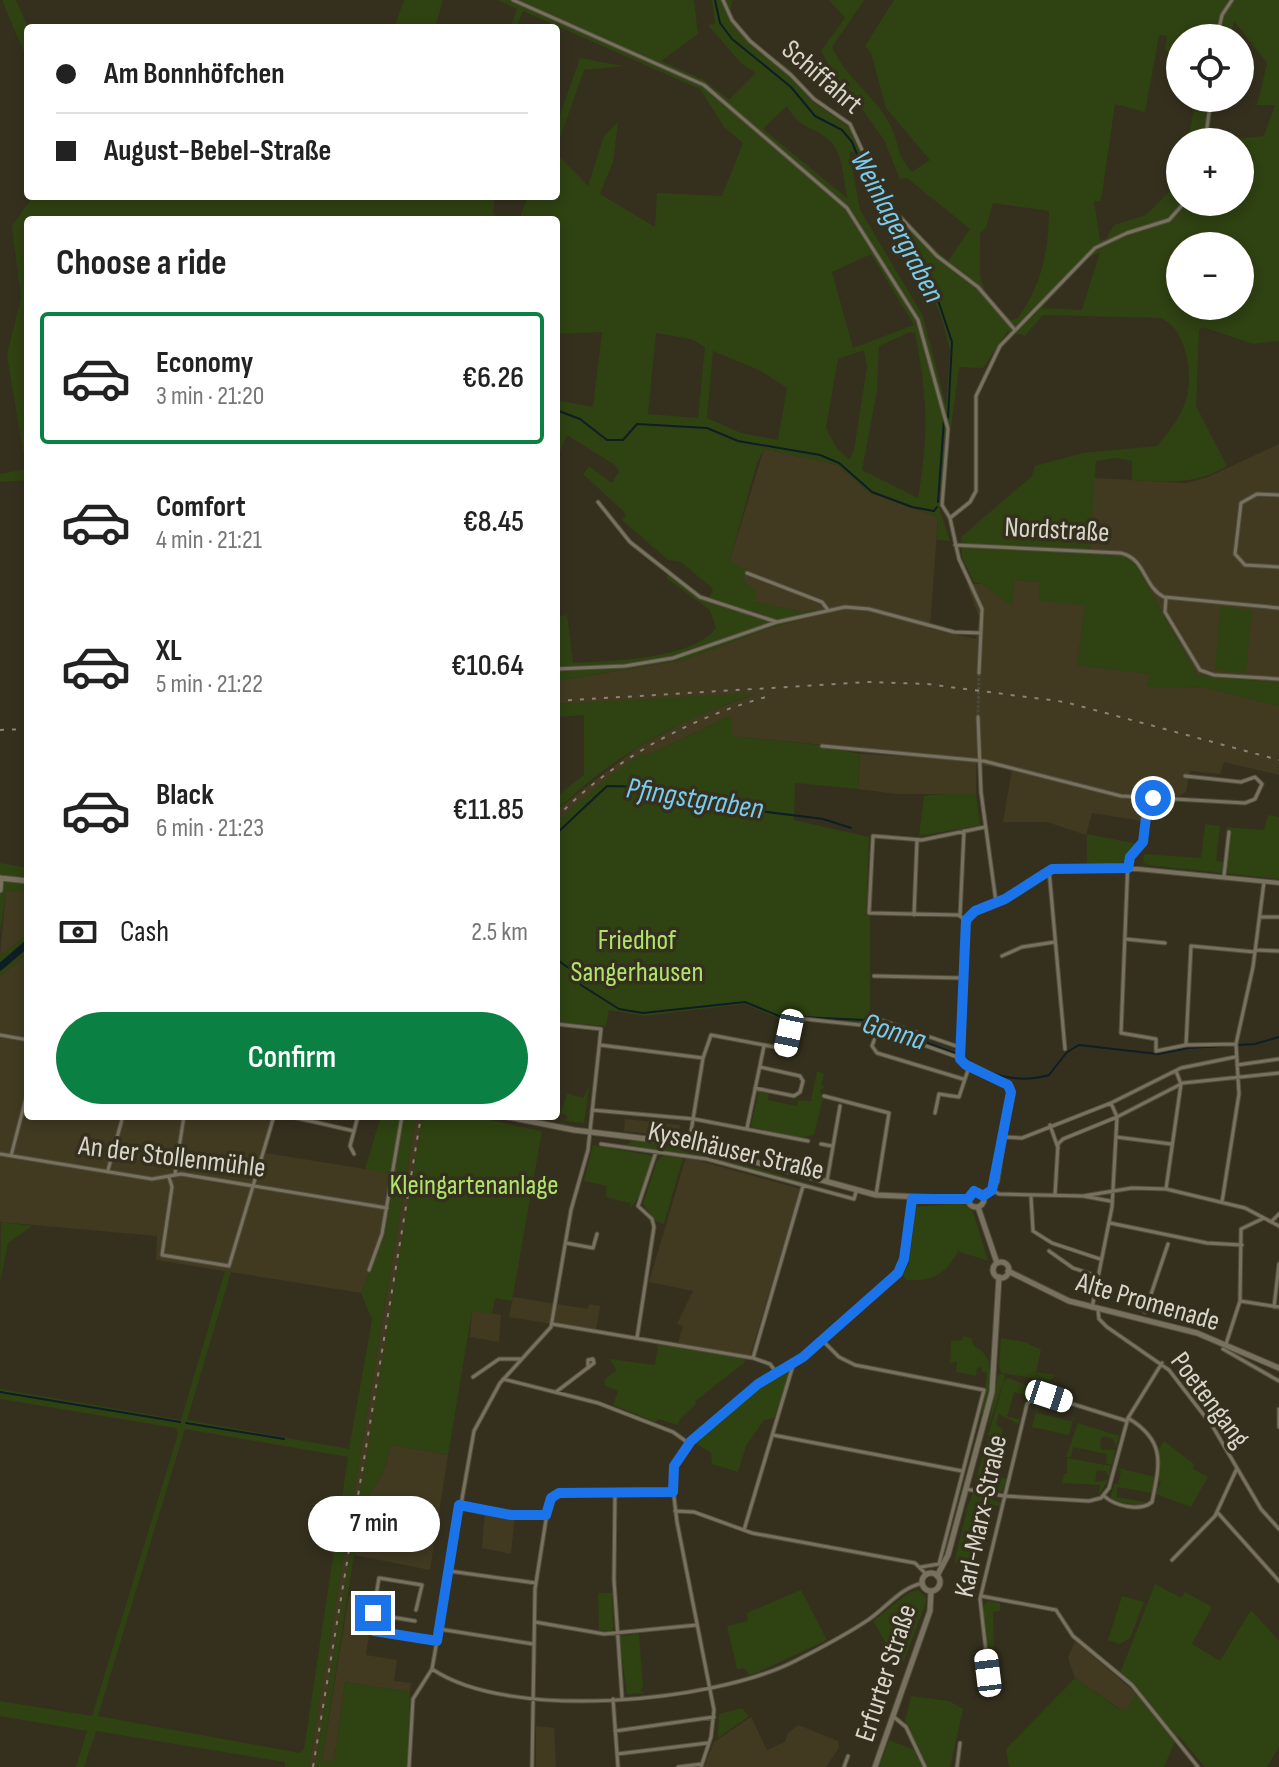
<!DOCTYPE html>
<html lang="en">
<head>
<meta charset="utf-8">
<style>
	body { margin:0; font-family:"Sofia Sans Condensed",sans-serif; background:#f6f6f6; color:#222; height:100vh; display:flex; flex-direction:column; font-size:30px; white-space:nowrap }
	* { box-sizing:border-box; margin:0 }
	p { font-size:26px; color:#767676 }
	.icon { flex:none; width:44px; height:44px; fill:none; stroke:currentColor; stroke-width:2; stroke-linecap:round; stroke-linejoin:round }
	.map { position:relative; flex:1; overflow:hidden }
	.drawer { position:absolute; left:24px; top:216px; width:536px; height:904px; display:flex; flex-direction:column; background:#fff; border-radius:8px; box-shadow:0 4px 12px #0003 }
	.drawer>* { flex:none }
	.guide { position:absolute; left:24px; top:24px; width:536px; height:176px; border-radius:8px; box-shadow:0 4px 12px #0003; display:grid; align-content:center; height:176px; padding:0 32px; background:#fff }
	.buttons { position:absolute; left:1166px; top:24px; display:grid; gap:16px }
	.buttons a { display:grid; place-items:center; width:88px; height:88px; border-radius:50%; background:#fff; box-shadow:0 4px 12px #0003; font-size:40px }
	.end { position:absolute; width:36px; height:36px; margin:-18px; border:10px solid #1a73e8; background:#fff; box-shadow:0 0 0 4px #fff }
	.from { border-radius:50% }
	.bubble { position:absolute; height:56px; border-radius:28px; background:#fff; box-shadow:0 4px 12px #0003; font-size:26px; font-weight:600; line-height:56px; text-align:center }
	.car { position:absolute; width:24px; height:48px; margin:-24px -12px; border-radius:10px; box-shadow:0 0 6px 2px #0007; background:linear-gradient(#fff 24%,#345 0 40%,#fff 0 76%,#345 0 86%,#fff 0) }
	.guide b { display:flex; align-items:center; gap:28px; height:76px; font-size:30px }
	.guide b+b { border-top:2px solid #e0e0e0 }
	.guide i { width:20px; height:20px; background:#222 }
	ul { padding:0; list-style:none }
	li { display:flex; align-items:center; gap:24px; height:132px; margin:0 16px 12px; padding:0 16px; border:4px solid transparent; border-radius:8px }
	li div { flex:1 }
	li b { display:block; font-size:30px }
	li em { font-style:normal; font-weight:600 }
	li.current { border-color:#0b8043 }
	li>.icon { width:72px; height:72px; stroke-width:1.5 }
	h2 { padding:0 32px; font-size:36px; line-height:96px }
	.pay { display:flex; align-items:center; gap:20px; height:88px; padding:0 32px; font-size:30px }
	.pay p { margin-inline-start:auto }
	.cta { display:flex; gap:16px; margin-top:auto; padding:16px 32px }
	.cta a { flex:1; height:92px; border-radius:48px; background:#0b8043; color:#fff; font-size:32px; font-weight:600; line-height:92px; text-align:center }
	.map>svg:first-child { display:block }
	.built { fill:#413a21 }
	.green { fill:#2f4212; fill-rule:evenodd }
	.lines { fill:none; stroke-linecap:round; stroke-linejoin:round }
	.stream { stroke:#0e1e25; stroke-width:2 }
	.river { stroke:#0e1e25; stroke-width:7 }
	.minor-tunnel { stroke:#4d4938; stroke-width:3; stroke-dasharray:3 1.5; stroke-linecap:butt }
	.minor-casing { stroke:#514d3e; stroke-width:5 }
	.tertiary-casing { stroke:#514d3e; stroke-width:6 }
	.secondary-casing { stroke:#514d3e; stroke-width:7 }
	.minor { stroke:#77715e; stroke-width:3 }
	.tertiary { stroke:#77715e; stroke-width:4 }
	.secondary { stroke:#77715e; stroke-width:5 }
	.rail { stroke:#888476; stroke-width:2; stroke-dasharray:4 8; stroke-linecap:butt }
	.route { stroke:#1a73e8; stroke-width:10 }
	.labels { text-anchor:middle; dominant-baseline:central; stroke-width:7; stroke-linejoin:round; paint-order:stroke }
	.street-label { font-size:28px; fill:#d8d5ca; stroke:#35301e }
	.park-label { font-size:28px; fill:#b0e36b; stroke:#35301e }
	.water-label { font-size:30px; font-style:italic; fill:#79cbf0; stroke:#35301e }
</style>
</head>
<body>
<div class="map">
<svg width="1279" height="1767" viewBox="0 0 1279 1767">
	<rect width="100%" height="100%" fill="#35301e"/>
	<!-- built -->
	<path class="built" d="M1279 444V683L1197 675 1136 565 1089 555 1094 478 1186 483 1208 477Z
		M764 449 837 465 870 493 938 517 930 629 976 639 979 617 967 584H983L1012 606 1014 580 1039 582 1085 606 1077 665 1150 674 1147 686 1206 688 1279 706V775L1224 762 1220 774 1190 771 1186 792 1179 796 1145 795 1142 821 1092 813 1086 835 1047 822H1003L1012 770 976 764V794H897L858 789 860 754 974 760 732 736V715L646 756 642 754 556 822V811L563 805 637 748 697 715 754 695 556 704V681L684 660 773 627 819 615 815 610 803 612 755 602 730 560Z
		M16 889 28 891V934L0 956 6 891Z
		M28 953V1116H276L266 1153 395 1174 385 1234 361 1293 156 1260 157 1236 0 1222V976Z
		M416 1116H423L359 1504 315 1767H309Z
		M625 1119 680 1125 678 1137 624 1131Z
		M686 1157 800 1189 750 1356 678 1343 683 1326 677 1324 693 1291 649 1282Z
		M513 1297 588 1309 589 1304 600 1306 596 1331 509 1317Z
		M472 1310 501 1315 499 1342 470 1337Z
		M391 1445 448 1455 430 1570 354 1555 368 1497 384 1471Z
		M485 1511 515 1515 511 1554 482 1548Z
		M349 1596 374 1600 366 1655 397 1660 394 1681 411 1683 410 1692 345 1682 334 1762 322 1760Z
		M1075 1641 1136 1693 1127 1710 1120 1709 1075 1678 1068 1658Z
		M751 1717 767 1750 785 1742 788 1733 798 1725 838 1741 839 1748 826 1767H704L714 1742Z
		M536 1726 554 1728 556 1767H536Z"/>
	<!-- green -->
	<path class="green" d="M2 0H16L28 28V62Z
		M404 0H443L435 28H394Z
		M497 0H694L698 34 661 61 704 80 729 100 756 73 741 63 708 25 715 24 712 0H721L727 15 725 0H732L730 12 749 40 791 70 788 74 812 101 849 127 882 203 893 219 897 218 903 225 906 222 948 261 970 229 907 178 900 179 884 140 860 106 856 109 824 76 831 69 821 51 845 18 829 0H864L832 47C846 80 881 99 894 133 901 153 896 153 912 172L930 160 886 108 871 53 865 46 894 0H1279V341L1253 344 1203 327 1199 330 1196 406 1227 466C1195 485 1168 482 1132 480V461L1116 458 1096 461 1089 555 1126 557 1136 565 1197 675 1279 683V706L1206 688 1147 687 1149 674 1077 665 1085 606 1039 601V582L1014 580 1012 607 983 584 974 582 962 558 961 537 1032 476 1035 466 1083 453 1157 446C1169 432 1182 415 1187 397 1193 373 1186 327 1160 318L1043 315 1025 336 1008 331 983 368 959 367 951 428 946 429 939 508 950 541 937 540 938 517 870 493 837 465 764 449 757 463 730 560 746 570 743 581 757 591 755 602 803 612 815 610 819 615 773 627 684 660 556 681V617L567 615 573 663C608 661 695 659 716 628L710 610 666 578 669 574 708 601 713 589 681 562 668 560 622 520 626 516 623 511 583 474 589 466 612 483 619 471 615 465 567 435 556 461V400L593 407 602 332 556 334V220H519L528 196H556V126L580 58 623 66 584 70 557 146 559 156 588 186 604 136 618 122 613 162 600 194 655 227 657 193 722 196 743 143 724 127 700 89 523 11 516 28H510L517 9ZM1234 21 1267 63 1257 105H1275L1264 136 1209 142 1213 104 1225 103 1226 98H1196L1188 142H1240V202H1180V181L1146 215 1114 225 1106 239 1100 241 1094 201H1101L1115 104 1145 112 1159 35 1167 36 1165 49 1180 67V38H1231ZM787 106C801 132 815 125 831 142 844 155 843 183 848 199L763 129ZM849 151 854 152 874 205 908 263 929 287 942 319 950 351 946 406 923 316 860 210ZM993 203 1049 211C1049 251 1041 287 1017 319L1011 320C974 285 980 281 980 233L986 228ZM1180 246H1240V306H1180ZM1100 252 1082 310 1042 308 1087 259ZM871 254 914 325 853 348 832 272ZM910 332 915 333C928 399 929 432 918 498L862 470 877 391 879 346ZM656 333 691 339 705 347 698 418 648 414ZM864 350 867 367 854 450 849 460 836 447 826 428 838 359ZM713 351 761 371 787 388 778 440 741 433 707 418Z
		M33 196H495L493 213 499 220H28V480L0 482V474L26 469 7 355 21 298 12 226Z
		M1220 607 1252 610 1246 673 1215 670Z
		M759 693C684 717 612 755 556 811V797L584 775V715L556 717V704Z
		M732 715V736L819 745 860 754 858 789 795 783 794 820 869 837 866 915 870 916V1024L808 1016 778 1018 744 1004 644 1016 609 1010 606 1026 556 1022V822L602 782 642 753 646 756Z
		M944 794H976L980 825 919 836 924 796Z
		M1268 815 1279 817V879L1148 865 1143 862 1144 854 1201 858 1205 824 1220 826 1216 861 1224 862 1226 827 1264 830Z
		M1087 834 1138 844 1123 863H1087Z
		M0 863 28 868V891L6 892 0 932Z
		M28 934V953L0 976V956Z
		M817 1071 824 1074 821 1085 825 1087 820 1090 823 1098 814 1135 801 1138 751 1127 759 1090 769 1092 768 1100 797 1106 798 1100 811 1101Z
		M589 1087 584 1123 560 1120 567 1119V1115L561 1113 567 1093 583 1098Z
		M381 1116H416L309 1767H285V1762L96 1731 84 1767H76L87 1731 0 1716V1701L92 1716 178 1434 176 1428 0 1399V1389L181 1420 225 1271 231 1272 187 1420 349 1449 372 1320 361 1293 385 1234 395 1175 365 1169ZM185 1429 348 1457 304 1749 300 1753 98 1716Z
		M423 1116H470L542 1131 512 1301 495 1298 492 1314 472 1311 448 1455 391 1445 384 1471 368 1497 354 1555 322 1760 334 1762 345 1682 410 1692 407 1767H315Z
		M634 1140 678 1145V1148L722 1158 845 1194 704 1156 626 1145Z
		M593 1145 654 1156 640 1194 631 1208 630 1203 606 1197 607 1186 584 1181Z
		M664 1155 683 1158 664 1224 656 1221 643 1204 657 1161Z
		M962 1203 973 1212 988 1261 958 1251C946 1274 933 1282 906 1280L903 1275 909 1263 916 1207Z
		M1 1222 32 1226 8 1243 0 1282Z
		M963 1336 971 1338 975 1347C1002 1358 988 1402 980 1424L987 1373 982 1372V1367L977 1368 976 1376 956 1372 957 1362 950 1363 951 1341 962 1340Z
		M1001 1338 1025 1342 1041 1350 1036 1372 1055 1375 1049 1381 1003 1373 1005 1377 988 1428 998 1375 1002 1374 999 1366Z
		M658 1344 745 1359 744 1363 695 1401 696 1404 680 1419 678 1425 658 1419 656 1422 613 1405 618 1391 604 1385 605 1379 617 1370 609 1359 655 1365Z
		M793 1366 774 1418 764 1420 746 1446 738 1472 712 1464 711 1453 695 1443 768 1381Z
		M1008 1378 1024 1384 1032 1394 1026 1400 1023 1394 1014 1392 1007 1417 1020 1419 1018 1424 999 1414 996 1424 1003 1430 998 1449 988 1436 1004 1381Z
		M1038 1404 1037 1413 1071 1421 1074 1415 1069 1435 1032 1427Z
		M1078 1423 1119 1436 1116 1447 1113 1439 1104 1436 1100 1440 1101 1450H1115L1112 1465 1106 1463 1107 1454 1073 1447 1071 1457H1066Z
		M988 1438 994 1448H990L987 1458 995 1462 988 1487 997 1490 1000 1477 1007 1479 1002 1492 974 1486Z
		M1164 1441 1194 1464 1193 1469 1208 1477 1191 1507 1156 1494 1161 1481 1158 1480 1159 1449Z
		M1067 1458 1111 1466 1109 1477 1106 1471 1097 1470 1095 1482 1108 1480 1099 1495 1100 1485 1062 1483 1064 1474H1067Z
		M1117 1468 1156 1477 1152 1493 1117 1487V1497L1150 1503 1141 1506 1110 1500 1114 1484H1118L1121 1471Z
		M973 1493 1002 1503 1001 1507 987 1503 981 1524 973 1525 969 1539 977 1542 971 1566 954 1563 967 1510 963 1518Z
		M1155 1584 1181 1598 1185 1592 1212 1607 1192 1644 1220 1661 1251 1610 1279 1641V1747L1267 1767H1205L1178 1735 1164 1767H1009L1006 1749 1075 1678 1119 1709H1127L1136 1693 1119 1676Z
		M801 1590 827 1640 758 1672 749 1675 744 1668 737 1669 727 1626 748 1621 747 1613Z
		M918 1590 926 1597V1602L904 1661 896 1660 873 1621 909 1593Z
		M598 1593H612L613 1631 599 1630Z
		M1122 1596 1144 1602 1130 1638 1120 1644 1108 1640Z
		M988 1601 1000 1603V1611L993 1612 994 1649 987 1647 983 1606Z
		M639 1634 643 1687 640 1690 644 1693 627 1694 619 1636Z
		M911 1696 949 1701 963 1709 950 1767H927L905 1721Z
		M742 1708 749 1716 718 1738 719 1714Z
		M889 1740 914 1750 922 1767H879Z"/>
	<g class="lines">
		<!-- stream -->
		<path class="stream" d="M715 0 720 23 732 39 791 87 815 116 842 130 852 142 869 184 902 248 934 288 952 342 948 418
			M556 410 580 419 607 440H623L637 424 707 428 738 441 820 455 839 463 872 492 912 507 934 511 937 507
			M938 502 944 420
			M556 834 607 786 656 787 743 809 823 819 851 828
			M556 959 573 971 581 985 619 1009 643 1013 745 1002 779 1016 865 1020 957 1054
			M963 1057C990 1076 1017 1084 1049 1075L1067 1052 1079 1045 1158 1054 1188 1048 1255 1044 1279 1037
			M0 1392 180 1422
			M186 1423 284 1439"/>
		<!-- river -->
		<path class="river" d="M0 967 28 943"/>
		<!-- minor-tunnel -->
		<path class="minor-tunnel" d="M978 717 979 673"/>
		<!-- minor casing -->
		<g class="minor-casing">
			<path id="minor" d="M513 0 704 85 847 208 918 320 948 429 942 505 950 518
				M723 0 732 20 750 41 791 75 814 99 850 124 886 202 937 256 978 287 1015 330
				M1217 38 1222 15 1232 0
				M1205 142 1211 98
				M1279 495 1257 494 1241 503 1235 554 1245 565 1279 567
				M598 502 630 542 700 597 777 622
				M950 518 970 502 976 491V396L1000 346 1095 248 1127 233 1169 220 1185 202
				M950 518 959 559 982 609 979 673
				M955 545 1121 553C1146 559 1143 586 1164 597L1279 608
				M747 573 822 602 828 610
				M1166 598 1165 612 1200 670 1214 675 1279 679
				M556 669 625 666 673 658 777 622 845 607 869 609 954 632 981 633
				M978 717 981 792 996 902
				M822 746 984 761 1121 796 1245 803 1255 799 1262 784 1255 777 1241 782 1185 776
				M1149 800 1143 842 1128 860 1121 1033 1156 1039V1051L1186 1045 1236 1044
				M1049 870 1065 1049
				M1224 876 1229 832
				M914 915 917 840
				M960 916 964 831
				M1260 917H1279
				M966 920 958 915 869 913 873 836 922 840 985 827
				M1125 939 1165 943
				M1255 950 1279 951
				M1002 956 1022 947 1055 942
				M874 976 962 978
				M872 1017 959 1047
				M878 1029 872 1046 877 1053 963 1079
				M0 1035 28 1040
				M600 1045 703 1058 711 1035 785 1049 795 1018 870 1026 960 1058
				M1186 1045 1191 946 1255 952
				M1237 1065 1279 1059
				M755 1088 794 1096 800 1092 803 1081 800 1076 760 1067
				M824 1096 889 1113 876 1195
				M592 1110 694 1119 808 1141
				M935 1113 939 1094 959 1097 969 1067
				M288 1116 354 1131 350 1146 354 1154
				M1050 1125 1058 1148
				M747 1128 764 1046
				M354 1131 358 1116
				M1004 1137 1022 1138 1111 1103 1181 1068 1235 1057
				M1116 1137 1171 1144
				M601 1144 707 1159 854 1199 856 1192
				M689 1144 703 1058
				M821 1144 832 1146
				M0 1154 152 1179 181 1174 387 1208
				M11 1156 28 1090
				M108 1170 123 1116
				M175 1174 184 1116
				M169 1177 172 1187 162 1255 229 1266 274 1116
				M827 1181 840 1106
				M1166 1189 1181 1084 1176 1071
				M992 1190 999 1194 1083 1196 1132 1188 1166 1189 1245 1208 1279 1226
				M1055 1195 1058 1144 1063 1139 1117 1117 1183 1083 1279 1073
				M1083 1196 1110 1201
				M1031 1197 1033 1231 1052 1243 1100 1259
				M1222 1202 1239 1094 1236 1044 1253 967 1264 882
				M1272 1221 1279 1214
				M1110 1223 1207 1243 1242 1245
				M566 1243 593 1248 597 1234
				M1049 1251 1073 1268 1097 1276
				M369 1270 382 1234 402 1116
				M1240 1301 1279 1307
				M1274 1307 1279 1264
				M1092 1308 1112 1207 1117 1117 1111 1103
				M1098 1310 1099 1319 1107 1327 1169 1370 1213 1427 1261 1509 1279 1529
				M1145 1312 1168 1244
				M552 1324 753 1358 770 1364 776 1372
				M637 1338 654 1227 652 1219 638 1206 656 1152
				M822 1340 839 1357 855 1365 984 1390 939 1564 921 1567
				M1226 1344 1240 1301 1241 1229 1264 1218
				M1223 1349 1279 1381
				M753 1358 803 1186
				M473 1377 499 1359H521
				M503 1379 598 1403 673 1432 687 1442
				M556 1392 594 1363 593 1359 588 1360V1368
				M1279 1409V1427
				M773 1435 962 1471
				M966 1489 1004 1496 1089 1501 1101 1498 1109 1488 1128 1418 1162 1363
				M615 1493 614 1580 622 1697
				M1104 1496C1115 1506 1140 1512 1152 1502 1160 1463 1166 1441 1128 1418
				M459 1505 511 1515H546
				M675 1511 694 1512 752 1533 915 1563 927 1575
				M1218 1513 1279 1581
				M744 1530 794 1362
				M1172 1560 1215 1516 1237 1468
				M449 1571 536 1583
				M981 1596 1056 1610 1073 1636 1132 1685 1198 1767
				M373 1614 379 1578 422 1585 416 1610
				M415 1621 373 1614 371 1627 376 1631 437 1641
				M535 1622 604 1634 697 1625
				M439 1629 533 1644
				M432 1669 474 1431 500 1383 551 1327 571 1210 588 1150 601 1029 556 1024
				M432 1669C510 1722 712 1702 793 1662 819 1649 844 1636 868 1620 886 1608 901 1587 923 1583
				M991 1695 980 1599 1027 1404 1035 1396 1044 1395 1127 1421
				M613 1699 618 1767
				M894 1717 906 1727 925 1767
				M615 1731 714 1717
				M617 1754 708 1743
				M409 1767 413 1699 432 1669
				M532 1767 535 1589 549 1501 559 1493 673 1492
				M678 1767 702 1764
				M701 1767 711 1737 714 1710 677 1522 672 1480 675 1463 691 1441 758 1384 803 1357 889 1282 904 1259 912 1199
				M844 1767 848 1756
				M957 1767 960 1743"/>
		</g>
		<!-- tertiary casing -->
		<g class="tertiary-casing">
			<path id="tertiary" d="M983 1196 992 1190 997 1182 1011 1092 1006 1083 960 1059 965 927 969 915 1007 897 1042 873 1058 868 1138 869 1279 883"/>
		</g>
		<!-- secondary casing -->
		<g class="secondary-casing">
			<path id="secondary" d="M0 878 28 881
				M0 890 1 878
				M503 1116 574 1130 689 1144 876 1195 968 1199
				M968 1199a8 8 0 1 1 16 0a8 8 0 1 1-16 0Z
				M978 1207 997 1263
				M993 1270a8 8 0 1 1 16 0a8 8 0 1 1-16 0Z
				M1008 1271 1069 1301 1197 1333 1279 1368
				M922 1582a9 9 0 1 1 18 0a9 9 0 1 1-18 0Z
				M937 1576 948 1555 992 1392 999 1277
				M875 1767 930 1611 931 1591"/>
		</g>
		<!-- minor -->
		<use href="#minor" class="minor"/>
		<!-- tertiary -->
		<use href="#tertiary" class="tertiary"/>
		<!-- secondary -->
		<use href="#secondary" class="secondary"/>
		<!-- rail -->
		<path class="rail" d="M556 701 869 682 927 684 1065 702 1279 760
			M0 730 28 729
			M556 818C613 759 688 719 766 697
			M313 1767 421 1116"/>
	</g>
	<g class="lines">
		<!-- route -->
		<path class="route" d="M373 1613 371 1627 374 1631 437 1641 459 1505 511 1515H546L551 1498 559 1493 673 1492 674 1466 691 1441 758 1384 803 1357 898 1273 904 1259 912 1199H968L974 1191 983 1196 992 1190 1011 1092 1008 1085 966 1065 960 1059 966 920 975 911 1005 899 1052 869 1128 868 1130 857 1143 842 1148 801 1153 798"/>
	</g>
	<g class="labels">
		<!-- street labels -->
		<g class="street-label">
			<text transform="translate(822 77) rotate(41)">Schiffahrt</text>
			<text transform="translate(1057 530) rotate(3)">Nordstraße</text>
			<text transform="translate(736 1151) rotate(13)">Kyselhäuser Straße</text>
			<text transform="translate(172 1157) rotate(7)">An der Stollenmühle</text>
			<text transform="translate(1148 1302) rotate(16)">Alte Promenade</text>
			<text transform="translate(1210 1400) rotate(53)">Poetengang</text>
			<text transform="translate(981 1516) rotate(-78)">Karl-Marx-Straße</text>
			<text transform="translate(886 1673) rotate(-72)">Erfurter Straße</text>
		</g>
		<!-- park labels -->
		<g class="park-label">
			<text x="637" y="940">Friedhof<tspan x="637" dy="32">Sangerhausen</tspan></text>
			<text x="474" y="1185">Kleingartenanlage</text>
		</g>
		<!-- water labels -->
		<g class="water-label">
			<text transform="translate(897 227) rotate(62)">Weinlagergraben</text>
			<text transform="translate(695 799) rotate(9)">Pfingstgraben</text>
			<text transform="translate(894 1032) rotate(17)">Gonna</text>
		</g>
	</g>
</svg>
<div class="buttons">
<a><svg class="icon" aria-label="locate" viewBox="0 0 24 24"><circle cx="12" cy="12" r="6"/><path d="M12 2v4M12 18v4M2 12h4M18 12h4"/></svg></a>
<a>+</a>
<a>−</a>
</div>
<i class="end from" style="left:1153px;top:798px"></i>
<i class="end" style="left:373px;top:1613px"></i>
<div class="bubble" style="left:308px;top:1496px;width:132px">7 min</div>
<i class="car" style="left:789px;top:1033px;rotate:192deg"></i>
<i class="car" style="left:1049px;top:1396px;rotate:108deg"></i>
<i class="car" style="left:988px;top:1673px;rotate:353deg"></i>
<div class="guide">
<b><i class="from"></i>Am Bonnhöfchen</b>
<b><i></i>August-Bebel-Straße</b>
</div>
<section class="drawer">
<h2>Choose a ride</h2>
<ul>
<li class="current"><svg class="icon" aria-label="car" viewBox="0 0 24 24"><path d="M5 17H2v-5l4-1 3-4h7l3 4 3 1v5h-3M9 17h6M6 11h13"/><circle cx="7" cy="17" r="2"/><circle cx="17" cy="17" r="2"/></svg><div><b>Economy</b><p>3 min · 21:20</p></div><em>€6.26</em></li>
<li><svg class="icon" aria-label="car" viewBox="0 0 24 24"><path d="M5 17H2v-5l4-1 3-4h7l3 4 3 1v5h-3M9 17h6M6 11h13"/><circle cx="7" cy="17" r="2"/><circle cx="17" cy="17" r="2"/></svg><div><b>Comfort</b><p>4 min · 21:21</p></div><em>€8.45</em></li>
<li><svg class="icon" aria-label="car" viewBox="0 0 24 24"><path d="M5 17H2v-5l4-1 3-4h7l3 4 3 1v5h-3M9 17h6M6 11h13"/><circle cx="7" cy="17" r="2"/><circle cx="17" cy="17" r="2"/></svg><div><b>XL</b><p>5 min · 21:22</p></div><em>€10.64</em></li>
<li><svg class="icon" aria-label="car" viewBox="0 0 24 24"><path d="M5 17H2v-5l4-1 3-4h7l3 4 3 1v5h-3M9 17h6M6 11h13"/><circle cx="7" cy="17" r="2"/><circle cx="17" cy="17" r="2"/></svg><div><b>Black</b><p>6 min · 21:23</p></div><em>€11.85</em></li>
</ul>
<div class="pay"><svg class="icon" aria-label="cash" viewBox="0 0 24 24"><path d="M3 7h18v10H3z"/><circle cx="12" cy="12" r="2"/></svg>Cash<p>2.5 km</p></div>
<div class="cta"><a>Confirm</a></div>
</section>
</div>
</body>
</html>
